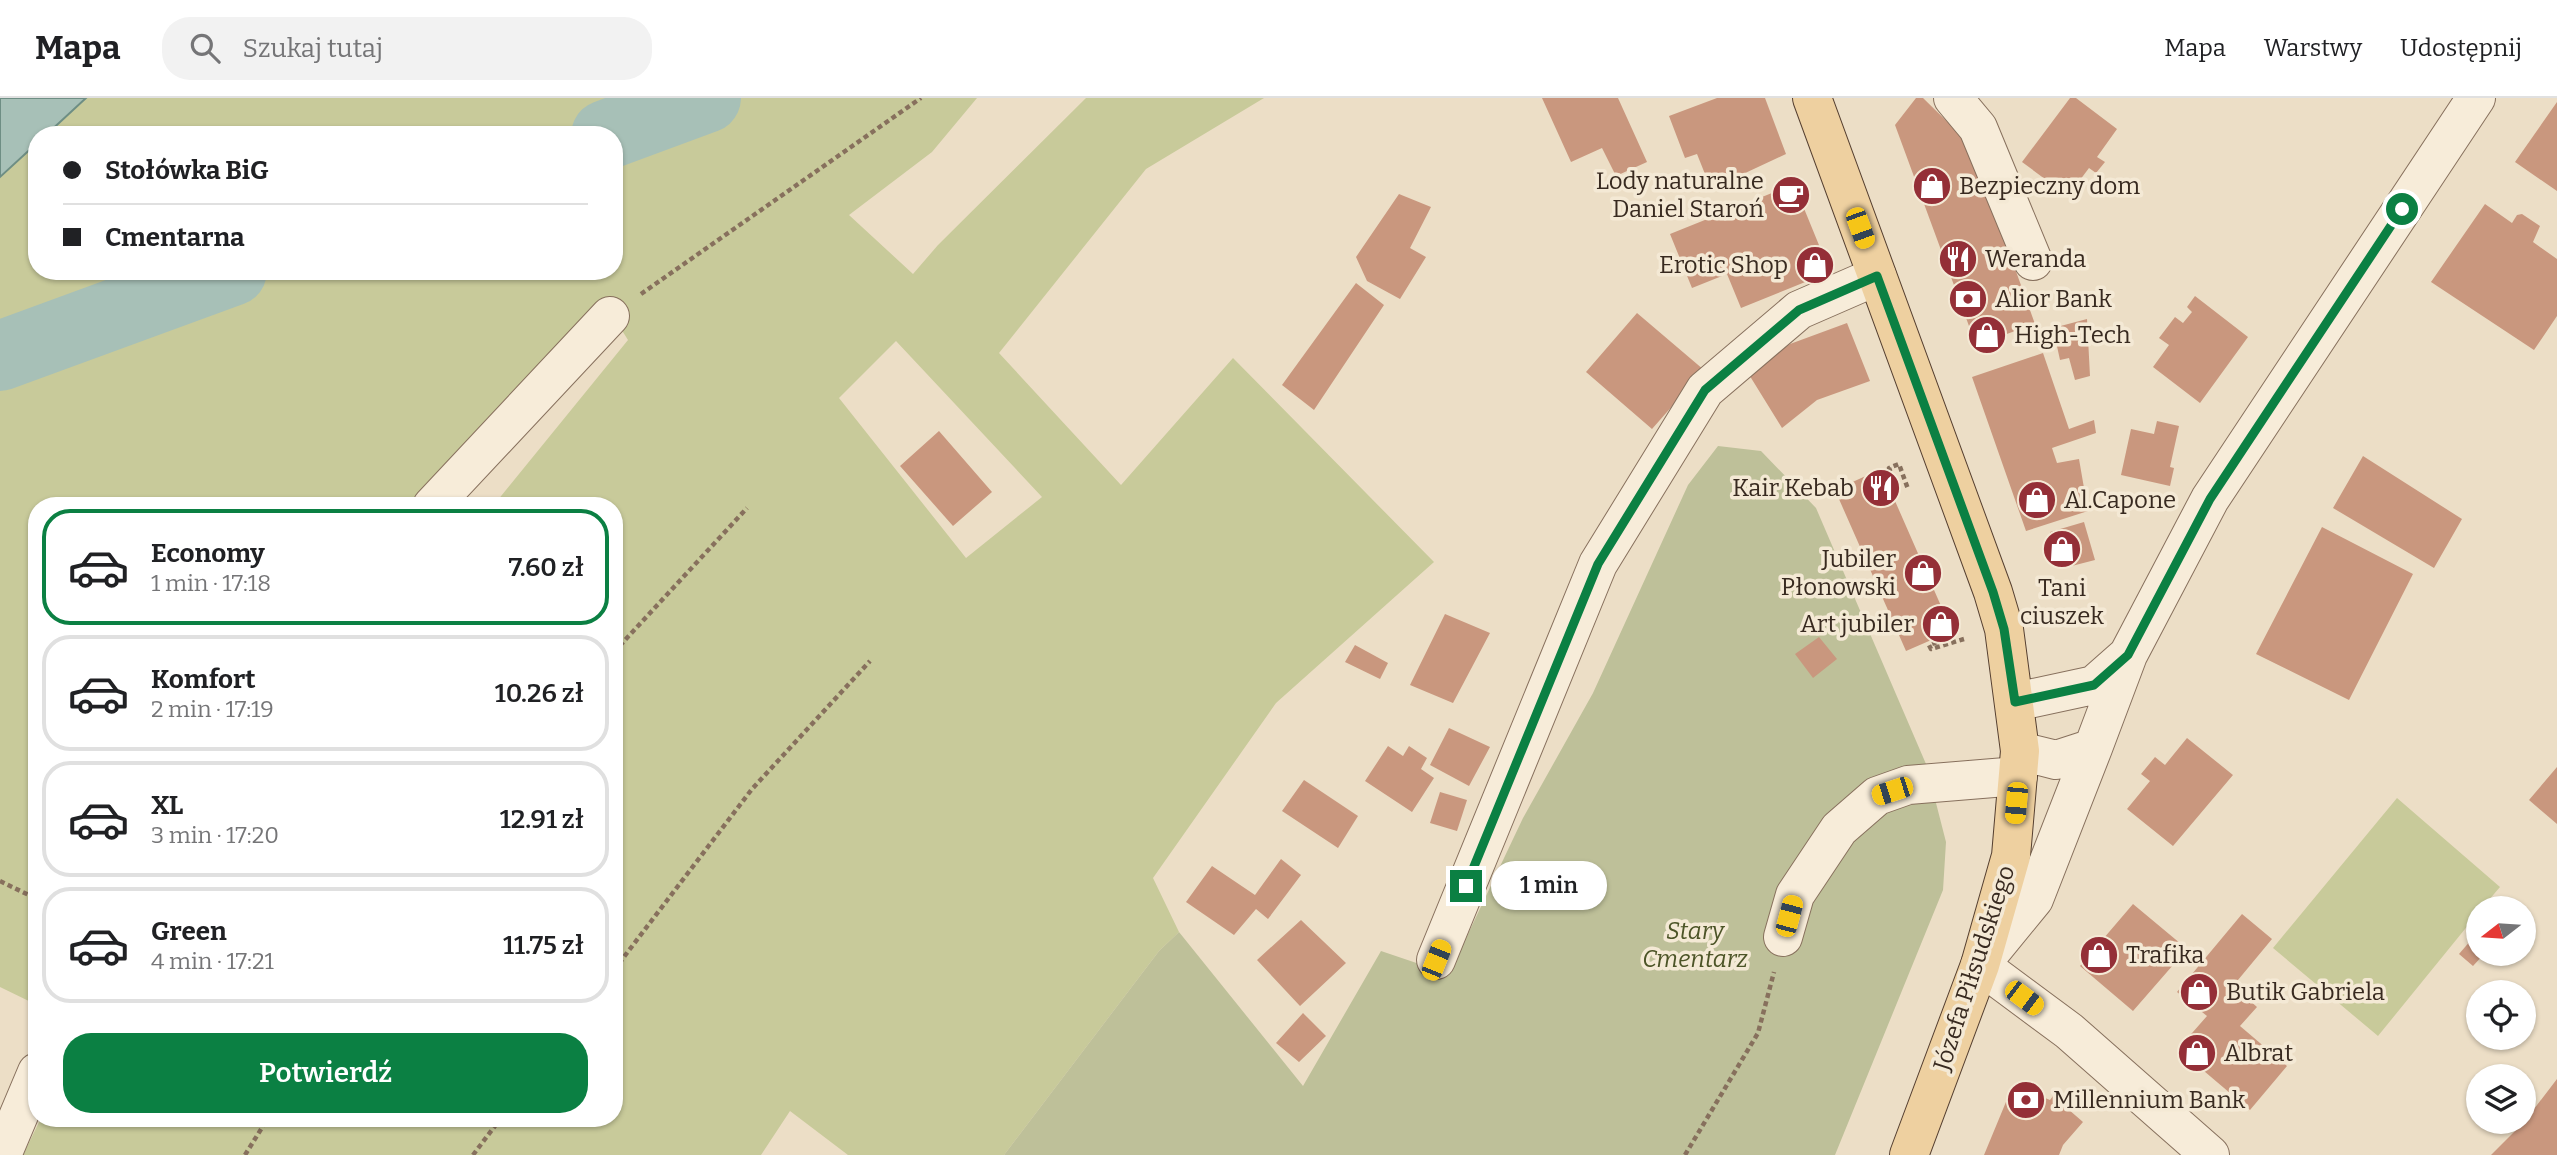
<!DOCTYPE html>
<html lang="pl">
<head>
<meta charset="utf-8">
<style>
	body { margin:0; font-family:Bitter,serif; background:#f2f2f2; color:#202124; height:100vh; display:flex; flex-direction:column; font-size:26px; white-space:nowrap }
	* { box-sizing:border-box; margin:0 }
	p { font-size:23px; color:#757577 }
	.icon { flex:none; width:38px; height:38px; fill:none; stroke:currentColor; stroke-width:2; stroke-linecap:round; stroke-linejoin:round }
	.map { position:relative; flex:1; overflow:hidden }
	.panel { position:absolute; left:28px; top:399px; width:595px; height:630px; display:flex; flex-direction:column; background:#fff; border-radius:28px; box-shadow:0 2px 5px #0004 }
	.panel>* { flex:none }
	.top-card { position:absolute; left:28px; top:28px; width:595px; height:154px; border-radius:28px; box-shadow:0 2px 5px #0004; display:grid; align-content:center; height:154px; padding:0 35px; background:#fff }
	.needle { width:46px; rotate:253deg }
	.controls { position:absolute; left:2466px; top:798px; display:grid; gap:14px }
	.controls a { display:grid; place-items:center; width:70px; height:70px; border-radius:50%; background:#fff; box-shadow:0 2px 5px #0004; font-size:35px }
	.end { position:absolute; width:32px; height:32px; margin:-16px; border:9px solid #0b8043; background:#fff; box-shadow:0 0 0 4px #fff }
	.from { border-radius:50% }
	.bubble { position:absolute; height:49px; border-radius:24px; background:#fff; box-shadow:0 2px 5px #0004; font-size:23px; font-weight:600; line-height:49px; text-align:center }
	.car { position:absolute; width:21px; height:42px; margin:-21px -10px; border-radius:9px; box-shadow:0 0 5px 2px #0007; background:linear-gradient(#f5c518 24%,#345 0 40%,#f5c518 0 76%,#345 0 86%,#f5c518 0) }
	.top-card b { display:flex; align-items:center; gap:24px; height:66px; font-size:26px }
	.top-card b+b { border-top:2px solid #e0e0e0 }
	.top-card i { width:18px; height:18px; background:#202124 }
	ul { padding:12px 0 0; list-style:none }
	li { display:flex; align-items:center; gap:21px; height:116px; margin:0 14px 10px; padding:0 21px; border:4px solid #e0e0e0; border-radius:28px }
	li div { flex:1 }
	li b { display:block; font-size:26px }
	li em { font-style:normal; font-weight:600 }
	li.current { border-color:#0b8043 }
	li>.icon { width:63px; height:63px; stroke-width:1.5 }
	.action { display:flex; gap:14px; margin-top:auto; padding:14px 35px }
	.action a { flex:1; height:80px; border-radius:28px; background:#0b8043; color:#fff; font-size:28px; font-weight:600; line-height:80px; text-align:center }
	header { display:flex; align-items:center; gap:42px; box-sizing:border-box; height:98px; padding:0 35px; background:#fff; border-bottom:2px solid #e0e0e0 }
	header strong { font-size:33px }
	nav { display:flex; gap:38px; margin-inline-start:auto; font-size:24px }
	.search { width:490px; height:63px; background:#f2f2f2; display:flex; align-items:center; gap:18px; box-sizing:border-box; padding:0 24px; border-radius:28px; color:#757577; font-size:26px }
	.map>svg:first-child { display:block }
	.green { fill:#c8ca9a; fill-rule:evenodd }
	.cemetery { fill:#bec099 }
	.water { fill:#a7c0b7; stroke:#6e8e84; stroke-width:2 }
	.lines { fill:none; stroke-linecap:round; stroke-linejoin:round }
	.river { stroke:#a7c0b7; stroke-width:70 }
	.building { fill:#c9977e }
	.minor-casing { stroke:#87705d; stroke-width:40 }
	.major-casing { stroke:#553f30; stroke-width:40 }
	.path { stroke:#87705d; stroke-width:4.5; stroke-dasharray:5 3.5; stroke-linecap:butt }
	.minor { stroke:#f7ecd9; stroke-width:38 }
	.major { stroke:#eed0a0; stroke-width:38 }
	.route { stroke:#0b8043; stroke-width:9 }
	.labels { text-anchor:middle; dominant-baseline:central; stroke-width:7; stroke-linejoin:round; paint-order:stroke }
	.poi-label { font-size:24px; fill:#382a20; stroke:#f4e9d5; text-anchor:start }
	.park-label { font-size:24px; font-style:italic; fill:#4c5427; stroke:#f4e9d5 }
	.street-label { font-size:24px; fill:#382a20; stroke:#f4e9d5 }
</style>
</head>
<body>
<header>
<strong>Mapa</strong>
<div class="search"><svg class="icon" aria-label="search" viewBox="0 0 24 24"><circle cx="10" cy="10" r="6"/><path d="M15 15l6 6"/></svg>Szukaj tutaj</div>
<nav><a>Mapa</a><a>Warstwy</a><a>Udostępnij</a></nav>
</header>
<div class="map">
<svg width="2557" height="1057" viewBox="0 0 2557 1057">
	<rect width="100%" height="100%" fill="#ecdec6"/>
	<!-- green -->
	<path class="green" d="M86 0H977L932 54 849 117 913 176 938 147 1086 0H1264L1146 71 999 255 1121 387 1233 260 1434 464 1276 605 1153 780 1179 834 1159 853 1004 1057H848L790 1013 761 1057H23L41 1020H614V408H493L628 242 606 207 444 408H37V907L0 889V79L37 45V173H614V37H46ZM896 243 1042 399 966 460 839 300Z
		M2397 700 2500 789 2482 810H2478V815L2378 938 2273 850Z"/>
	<!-- cemetery -->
	<path class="cemetery" d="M1718 348 1761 353 1816 410 1926 666 1946 744 1943 792 1835 1057H1004L1159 853 1179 834 1303 988 1381 853 1449 876 1523 720 1593 595 1688 387Z"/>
	<!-- water -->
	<path class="water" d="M0 0H86L46 37H37V45L0 79Z"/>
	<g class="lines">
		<!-- river -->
		<path class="river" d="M606 37 706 0
			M0 258 232 173"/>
	</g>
	<!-- building -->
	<path class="building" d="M1542 0H1618L1647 64 1616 78 1602 50 1571 64Z
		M1717 0H1765L1786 56 1711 91 1697 56 1685 60 1669 18Z
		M1916 0H1923L1970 46 2035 226 1976 247 1895 27Z
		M2070 0H2076L2117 31 2097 59 2105 64 2096 75 2089 70 2068 98 2022 64Z
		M2557 4V93L2515 64Z
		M1794 86 1830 174 1741 210 1727 176 1692 190 1670 136Z
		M1399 96 1431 109 1410 150 1426 159 1400 201 1367 183 1356 159Z
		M2485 106 2512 125 2517 117 2522 116 2540 128 2533 144 2557 161V218L2534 252 2431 184Z
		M1356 185 1384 207 1314 312 1282 287Z
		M2195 198 2248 239 2200 305 2153 269 2169 247 2159 240 2175 219 2183 225 2192 214 2187 209Z
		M1637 215 1704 272 1652 331 1586 274Z
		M2087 221 2090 278 2075 282 2069 260 2060 262 2053 230Z
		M1847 225 1870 283 1817 302 1782 330 1748 275 1790 246Z
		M2043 255 2069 331 2094 322 2096 335 2052 350 2057 365 2079 361 2088 413 2026 433 1972 279Z
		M2157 323 2179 328 2170 369 2174 370 2170 388 2121 377 2131 331 2154 336Z
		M939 333 992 394 953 428 900 368Z
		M2363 358 2462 421 2434 470 2333 410Z
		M1881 371 1952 533 1906 553 1835 392Z
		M2084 424 2095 462 2060 471 2050 434Z
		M2322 429 2413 476 2349 602 2256 556Z
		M1445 516 1490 535 1453 605 1410 587Z
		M1819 539 1837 561 1813 580 1795 556Z
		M1355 547 1388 565 1380 581 1345 564Z
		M1449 630 1490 649 1469 688 1430 667Z
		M2187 640 2233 677 2173 748 2127 711 2150 683 2141 676 2155 659 2165 667Z
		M1388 648 1403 658 1409 648 1427 660 1421 671 1434 680 1412 714 1365 683Z
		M2557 669V726L2529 702Z
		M1304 682 1358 718 1338 750 1282 713Z
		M1440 694 1467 702 1457 733 1430 725Z
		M1281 761 1301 777 1268 821 1256 811 1234 837 1186 804 1212 768 1255 797Z
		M2133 806 2187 851 2133 913 2080 868Z
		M2242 816 2272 841 2233 888 2257 909 2240 928 2287 968 2250 1012 2178 951 2207 918 2177 894Z
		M1301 822 1346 865 1300 908 1257 862Z
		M2478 834V856H2484L2473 868 2459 856Z
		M1303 915 1326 938 1299 964 1276 945Z
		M2557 981V1057H2491L2524 1024Z
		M2013 987 2050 1002 2053 998 2083 1024 2063 1047 2059 1057H1984Z"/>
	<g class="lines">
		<!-- minor casing -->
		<g class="minor-casing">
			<path id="minor" d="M1953 0 1978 30 2033 163
				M432 408 610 218
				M2015 604 2094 587 2128 557
				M2093 650 2034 801 1980 867 2069 933 2210 1057
				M2020 653 2056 662 2093 650 2128 557 2210 401 2476 0
				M1783 839 1795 797 1839 731 1877 698 1908 687 2018 678
				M1436 862 1598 466 1705 292 1799 212 1877 178
				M2 1057 37 974"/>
		</g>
		<!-- major casing -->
		<g class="major-casing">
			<path id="major" d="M1812 0 1993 494 2004 531 2020 653 2011 758 1980 867 1909 1057"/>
		</g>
		<!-- path -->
		<path class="path" d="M641 196 921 0
			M1890 393 1897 390 1889 370 1899 366 1908 391
			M1947 535 1948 540 1929 547 1931 551 1964 541
			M614 554 747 410
			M0 783 37 801
			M614 872 752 691 870 563
			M245 1057 268 1020
			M473 1057 501 1020
			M1685 1057 1758 935 1774 874"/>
		<!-- minor -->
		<use href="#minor" class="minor"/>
		<!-- major -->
		<use href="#major" class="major"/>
	</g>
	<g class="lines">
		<!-- route -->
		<path class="route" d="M1466 788 1598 466 1705 292 1799 212 1877 178 1993 494 2004 531 2015 604 2094 587 2128 557 2210 401 2402 111"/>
	</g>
	<!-- icons -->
	<defs>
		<g id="shop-disc" transform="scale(2.0125)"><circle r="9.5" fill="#942f37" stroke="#f4e9d5"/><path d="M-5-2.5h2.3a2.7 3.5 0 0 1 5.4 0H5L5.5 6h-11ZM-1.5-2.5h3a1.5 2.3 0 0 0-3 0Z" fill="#fff"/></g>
		<g id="cafe-disc" transform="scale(2.0125)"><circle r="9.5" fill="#942f37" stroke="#f4e9d5"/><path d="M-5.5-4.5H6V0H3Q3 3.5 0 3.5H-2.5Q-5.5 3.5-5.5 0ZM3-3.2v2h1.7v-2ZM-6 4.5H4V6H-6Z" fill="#fff"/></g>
		<g id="restaurant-disc" transform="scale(2.0125)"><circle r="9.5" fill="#942f37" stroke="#f4e9d5"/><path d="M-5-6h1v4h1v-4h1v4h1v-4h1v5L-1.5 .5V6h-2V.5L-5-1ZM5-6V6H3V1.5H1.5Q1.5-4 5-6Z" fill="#fff"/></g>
		<g id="bank-disc" transform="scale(2.0125)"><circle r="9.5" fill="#942f37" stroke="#f4e9d5"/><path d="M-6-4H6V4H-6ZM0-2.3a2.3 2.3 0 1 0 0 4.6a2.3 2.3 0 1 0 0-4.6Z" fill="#fff"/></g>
	</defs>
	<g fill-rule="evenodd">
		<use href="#shop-disc" x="1932" y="88"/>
		<use href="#cafe-disc" x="1791" y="97"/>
		<use href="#restaurant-disc" x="1958" y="161"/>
		<use href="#shop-disc" x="1815" y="167"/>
		<use href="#bank-disc" x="1968" y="201"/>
		<use href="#shop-disc" x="1987" y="237"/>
		<use href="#restaurant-disc" x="1881" y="390"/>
		<use href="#shop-disc" x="2037" y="402"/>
		<use href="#shop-disc" x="2062" y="451"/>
		<use href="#shop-disc" x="1923" y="475"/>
		<use href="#shop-disc" x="1941" y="526"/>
		<use href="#shop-disc" x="2099" y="857"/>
		<use href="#shop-disc" x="2199" y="894"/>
		<use href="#shop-disc" x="2197" y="955"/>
		<use href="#bank-disc" x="2026" y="1002"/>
	</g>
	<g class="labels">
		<!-- poi labels -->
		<g class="poi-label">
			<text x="1764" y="83" text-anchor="end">Lody naturalne<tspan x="1764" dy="28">Daniel Staroń</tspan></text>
			<text x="1959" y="88">Bezpieczny dom</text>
			<text x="1985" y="161">Weranda</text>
			<text x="1788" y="167" text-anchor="end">Erotic Shop</text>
			<text x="1995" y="201">Alior Bank</text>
			<text x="2014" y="237">High-Tech</text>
			<text x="1854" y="390" text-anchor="end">Kair Kebab</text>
			<text x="2064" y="402">Al.Capone</text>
			<text x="1896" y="461" text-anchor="end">Jubiler<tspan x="1896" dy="28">Płonowski</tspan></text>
			<text x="2062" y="490" text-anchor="middle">Tani<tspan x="2062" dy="28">ciuszek</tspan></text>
			<text x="1914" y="526" text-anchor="end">Art jubiler</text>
			<text x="2126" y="857">Trafika</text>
			<text x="2226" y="894">Butik Gabriela</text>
			<text x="2224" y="955">Albrat</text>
			<text x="2053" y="1002">Millennium Bank</text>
		</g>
		<!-- park labels -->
		<g class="park-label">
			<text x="1695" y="833">Stary<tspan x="1695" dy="28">Cmentarz</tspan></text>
		</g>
		<!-- street labels -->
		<g class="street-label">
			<text transform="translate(1974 870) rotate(-72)">Józefa Piłsudskiego</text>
		</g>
	</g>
</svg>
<div class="controls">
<a><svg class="needle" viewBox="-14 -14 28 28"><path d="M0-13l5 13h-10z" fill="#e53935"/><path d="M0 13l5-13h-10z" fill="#757577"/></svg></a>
<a><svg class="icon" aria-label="locate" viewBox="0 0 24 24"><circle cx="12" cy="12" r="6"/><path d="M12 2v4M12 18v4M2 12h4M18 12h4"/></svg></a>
<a><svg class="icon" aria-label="layers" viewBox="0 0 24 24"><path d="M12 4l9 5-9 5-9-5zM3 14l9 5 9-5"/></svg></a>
</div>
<i class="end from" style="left:2402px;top:111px"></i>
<i class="end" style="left:1466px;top:788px"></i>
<div class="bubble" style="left:1491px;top:763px;width:116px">1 min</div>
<i class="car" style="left:1860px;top:130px;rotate:160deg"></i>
<i class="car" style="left:1892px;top:693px;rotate:252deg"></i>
<i class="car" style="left:2016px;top:705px;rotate:185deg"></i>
<i class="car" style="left:1789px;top:818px;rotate:15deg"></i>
<i class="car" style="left:1436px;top:862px;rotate:22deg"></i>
<i class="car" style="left:2024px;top:900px;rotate:127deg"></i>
<div class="top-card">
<b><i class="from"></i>Stołówka BiG</b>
<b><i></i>Cmentarna</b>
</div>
<section class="panel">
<ul>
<li class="current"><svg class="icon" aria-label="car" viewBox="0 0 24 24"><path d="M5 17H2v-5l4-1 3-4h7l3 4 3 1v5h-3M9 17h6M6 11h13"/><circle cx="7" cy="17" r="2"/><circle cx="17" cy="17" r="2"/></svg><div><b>Economy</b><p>1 min · 17:18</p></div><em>7.60 zł</em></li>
<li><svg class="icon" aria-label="car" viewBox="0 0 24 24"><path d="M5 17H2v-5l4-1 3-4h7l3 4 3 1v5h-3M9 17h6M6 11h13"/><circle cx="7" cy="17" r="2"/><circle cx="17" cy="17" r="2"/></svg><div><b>Komfort</b><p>2 min · 17:19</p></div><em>10.26 zł</em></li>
<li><svg class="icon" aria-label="car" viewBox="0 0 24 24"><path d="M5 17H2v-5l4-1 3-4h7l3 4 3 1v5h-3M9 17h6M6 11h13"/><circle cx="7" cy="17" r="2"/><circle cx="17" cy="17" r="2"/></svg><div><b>XL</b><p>3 min · 17:20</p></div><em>12.91 zł</em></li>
<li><svg class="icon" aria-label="car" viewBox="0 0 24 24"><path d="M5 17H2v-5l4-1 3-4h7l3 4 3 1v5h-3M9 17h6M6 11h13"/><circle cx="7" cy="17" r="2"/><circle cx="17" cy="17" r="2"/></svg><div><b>Green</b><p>4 min · 17:21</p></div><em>11.75 zł</em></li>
</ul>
<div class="action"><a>Potwierdź</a></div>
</section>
</div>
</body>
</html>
